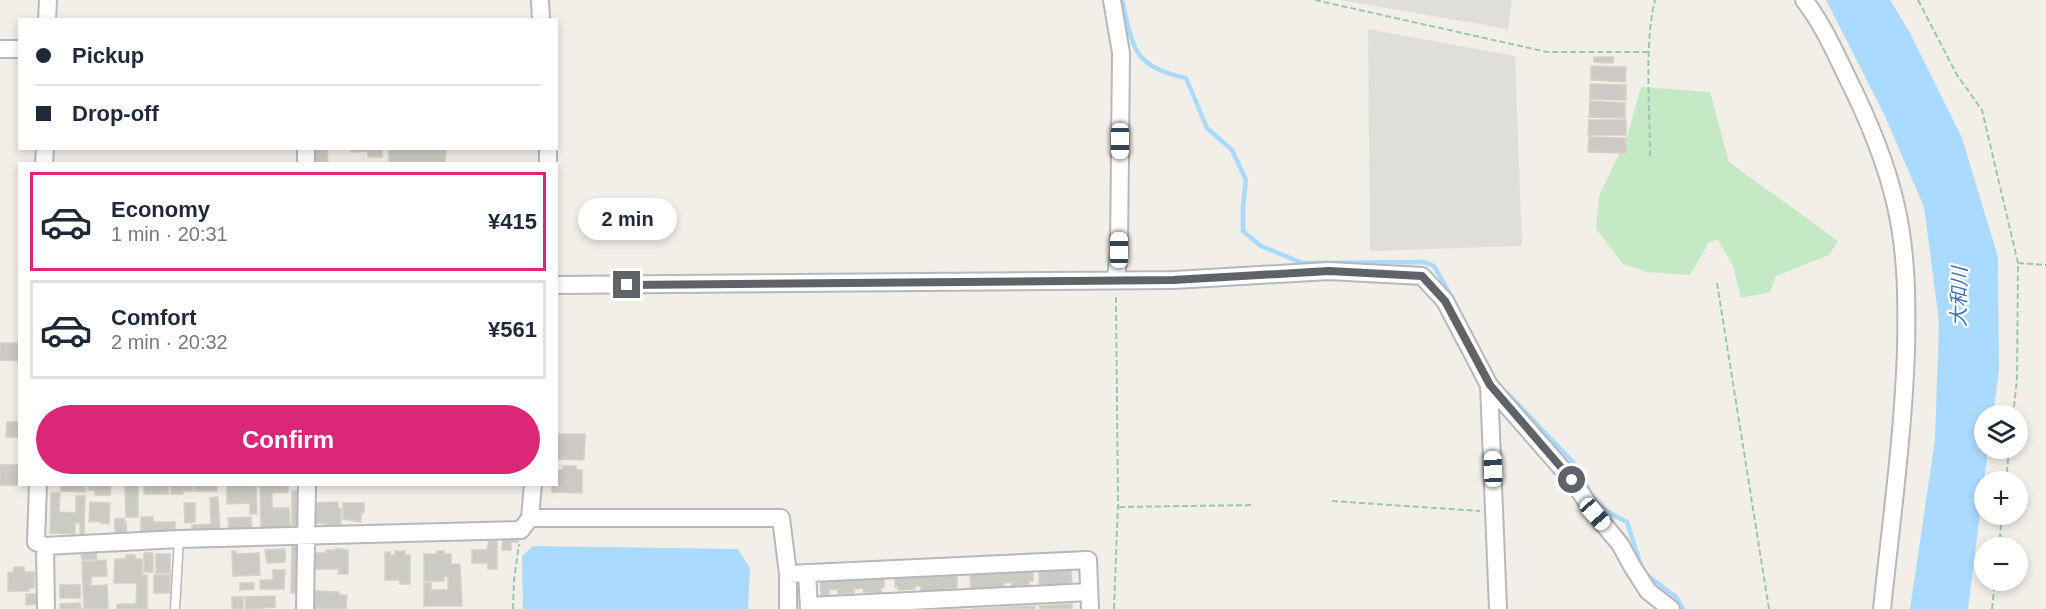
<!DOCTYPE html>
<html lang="en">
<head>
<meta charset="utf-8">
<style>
	body { margin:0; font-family:Arial,"Noto Sans JP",sans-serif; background:#f6f6f7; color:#1f2937; height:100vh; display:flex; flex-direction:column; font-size:22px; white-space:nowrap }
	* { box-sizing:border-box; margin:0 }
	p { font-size:20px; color:#747a83 }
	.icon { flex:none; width:33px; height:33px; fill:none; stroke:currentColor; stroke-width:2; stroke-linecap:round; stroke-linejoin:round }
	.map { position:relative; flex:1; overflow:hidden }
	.sheet { position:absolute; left:18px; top:162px; width:540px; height:324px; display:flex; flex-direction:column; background:#fff; border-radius:0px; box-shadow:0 3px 9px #0003 }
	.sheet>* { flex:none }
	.guide { position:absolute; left:18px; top:18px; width:540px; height:132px; border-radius:0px; box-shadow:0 3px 9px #0003; display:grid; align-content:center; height:132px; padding:0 18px; background:#fff }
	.tools { position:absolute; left:1974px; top:405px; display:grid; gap:12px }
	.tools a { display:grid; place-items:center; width:54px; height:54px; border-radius:50%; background:#fff; box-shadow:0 3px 9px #0003; font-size:30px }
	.end { position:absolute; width:27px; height:27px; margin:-14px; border:8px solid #5f6368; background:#fff; box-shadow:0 0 0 3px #fff }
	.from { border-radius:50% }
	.bubble { position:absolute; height:42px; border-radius:21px; background:#fff; box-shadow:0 3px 9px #0003; font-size:20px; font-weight:700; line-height:42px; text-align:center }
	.car { position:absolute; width:18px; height:36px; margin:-18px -9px; border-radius:8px; box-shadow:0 0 4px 2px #0007; background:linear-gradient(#fff 24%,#345 0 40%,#fff 0 76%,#345 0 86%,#fff 0) }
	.guide b { display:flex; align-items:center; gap:21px; height:57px; font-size:22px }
	.guide b+b { border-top:2px solid #e0e1e3 }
	.guide i { width:15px; height:15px; background:#1f2937 }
	ul { padding:10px 0 0; list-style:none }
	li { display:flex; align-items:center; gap:18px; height:99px; margin:0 12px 9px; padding:0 6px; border:3px solid #e0e1e3; border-radius:0px }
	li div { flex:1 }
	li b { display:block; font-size:22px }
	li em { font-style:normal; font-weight:700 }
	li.current { border-color:#db2777 }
	li>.icon { width:54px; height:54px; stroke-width:1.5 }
	.action { display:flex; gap:12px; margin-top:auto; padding:12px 18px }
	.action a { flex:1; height:69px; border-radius:36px; background:#db2777; color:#fff; font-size:24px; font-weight:700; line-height:69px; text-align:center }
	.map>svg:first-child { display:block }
	.industrial { fill:#e0deda }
	.green { fill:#c5e8c5 }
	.water { fill:#aadaff }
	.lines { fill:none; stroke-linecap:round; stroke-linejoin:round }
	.stream { stroke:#aadaff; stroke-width:4.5 }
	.building { fill:#cccac5; stroke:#d6d1c6; stroke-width:1.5 }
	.lane-casing { stroke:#b5b8bc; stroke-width:11 }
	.street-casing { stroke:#b5b8bc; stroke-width:20 }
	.path { stroke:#9cc7a9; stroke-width:2; stroke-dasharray:6 3; stroke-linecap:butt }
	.lane { stroke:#fff; stroke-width:8 }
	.street { stroke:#fff; stroke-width:16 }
	.route { stroke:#5f6368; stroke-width:8 }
	.labels { text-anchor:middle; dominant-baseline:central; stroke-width:4.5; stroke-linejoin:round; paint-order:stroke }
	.water-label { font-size:20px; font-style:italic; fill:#4174aa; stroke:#fff }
</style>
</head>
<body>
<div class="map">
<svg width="2046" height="609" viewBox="0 0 2046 609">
	<rect width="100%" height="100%" fill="#f1efe8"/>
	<!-- industrial -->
	<path class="industrial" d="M1340 0H1512L1508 29Z
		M1368 29 1515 56 1522 246 1370 251Z"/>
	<!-- green -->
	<path class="green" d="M1641 87 1710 92 1729 162 1838 241 1829 255 1776 276 1770 292 1741 298 1733 266 1718 240 1709 242 1690 275 1647 272 1623 264 1596 229 1599 196 1627 137Z"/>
	<!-- water -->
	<path class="water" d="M1826 0H1890L1909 31 1962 138 1998 257 1999 370 1993 415 1984 416V448L1988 449 1968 609H1910L1935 440 1939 321 1924 207 1884 114Z
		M533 546 738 549 750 568 748 609H523L522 556Z"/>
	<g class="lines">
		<!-- stream -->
		<path class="stream" d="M1122 0C1133 48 1133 67 1186 78L1207 128 1232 150 1246 180 1243 206V231L1261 246 1302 263 1424 262 1434 266 1453 299
			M1508 394 1573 462 1596 502 1606 511 1627 522 1643 572 1676 597 1683 609"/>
	</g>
	<!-- building -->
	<path class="building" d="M1594 57H1614L1613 63 1594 62Z
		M1591 66 1626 67 1625 82 1591 80Z
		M1590 84 1626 85V100L1590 99Z
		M1590 101 1625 103V118L1589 117Z
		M1589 120H1626V135H1588Z
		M1589 137 1626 138V153L1588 152Z
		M351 148H382V157H368V151L351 152Z
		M389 148H446L445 163 389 164Z
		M327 149 328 163H309V151Z
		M0 343H20V361L0 360Z
		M7 422H20V437H6Z
		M556 434H585L584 460 556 459Z
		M0 465H20V484L27 485H0Z
		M563 466H576V470H582V493L552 492V484H556V470H563Z
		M61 484H85V492L61 491Z
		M88 484H111L110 495H95V490H88Z
		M125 484H138V517H126Z
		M144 484H169L168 494H144Z
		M171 484H193V491H183V494H171Z
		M195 484H217V491H195Z
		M227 484H256L257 514H250V503L227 504Z
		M260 484H288V492L272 493V508H289L290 528 261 530Z
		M292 491H303V527H292Z
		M51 493H60L59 512 76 513V496H85L84 535H80V523H75V534L50 533Z
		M218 497 220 534 192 535V525L211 524 210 498Z
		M90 502 110 503 109 524 100 523V521L89 522Z
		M338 502V508H341V526L327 527V524L313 523V503Z
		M184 503H195V522L185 523Z
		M343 503H364V513H361V522L343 519Z
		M141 517H153V522H175V536H141Z
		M251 517 252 529 229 533 228 518Z
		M124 518V522H126L127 537H115V519Z
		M503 536H518V542H511V550H502Z
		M489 541H497V569H488V563H472V550H487Z
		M292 546H300L299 593H291Z
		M336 548 348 550V574H338L339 569H315V553H326V550H336Z
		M285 549V562L267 563 265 550Z
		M232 551H236V554L259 553 260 575 233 576Z
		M395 551H405V555H410V584H400V580H385V552H390V555H395Z
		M437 551H444V554H451V564H460L462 606H424V583H431V590H448V576H444V581H424V554H437Z
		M96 553 97 559 82 560 81 554Z
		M144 553H153V572H144Z
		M156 554H170V573H156Z
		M126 555H135V559H142V575H147V609H117V604H136L137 583H114L115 559H126Z
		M106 560 107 576 91 577V586L107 585 108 609H84L82 562Z
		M14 567H24V572H34V588H29V591H8V572L13 573Z
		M273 570H285L284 589H260V580H273Z
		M1071 570 1072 589 1039 586V571Z
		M1033 572V581H1029V585L1012 586V582L1004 583V587H996V591L971 594 970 574Z
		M154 575H170V593H154Z
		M957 575V589H945V595L921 594V586H915V589L898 590V586L895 587V577Z
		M884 577V587L881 588V597H872V592H863V588L854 589V593L838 594V589L829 590 830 597 821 598 820 581Z
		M240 583H254V589L240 590Z
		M60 585H80V598H60Z
		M313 591 339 592V595H347L346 609H310Z
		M26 594H36L37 604 26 605Z
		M275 596V607L246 609 245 597Z
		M232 597H243V609H232Z
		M80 603 81 609H60V604Z
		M1072 604V609H1040L1039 606Z
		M1035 606V609H972Z"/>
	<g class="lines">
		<!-- lane casing -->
		<g class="lane-casing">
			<path id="lane" d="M175 609 179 539"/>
		</g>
		<!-- street casing -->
		<g class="street-casing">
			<path id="street" d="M540 0 541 20
				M1112 0 1121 53 1119 250 1116 279
				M1804 0C1822 23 1835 52 1848 79 1868 119 1886 162 1896 206 1907 254 1907 303 1906 351 1903 437 1891 523 1882 609
				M47 20 48 0
				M0 49H20
				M306 148V164
				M548 148V164
				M44 164 45 148
				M556 285 1174 280 1329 271 1422 276 1445 301 1489 385 1572 480 1595 514 1620 544 1632 566 1648 591 1671 609
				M1489 385 1498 609
				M38 484 36 542 45 546 179 539 521 530 530 518 533 484
				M530 518H781L788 574V609
				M45 546 46 609
				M807 573 809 609
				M788 574 1088 560 1090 609
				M809 606 1089 592
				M305 609 307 484"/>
		</g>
		<!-- path -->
		<path class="path" d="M1315 0 1547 52H1649
			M1918 0 1957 75 1982 110 2018 263 2017 378 2013 416
			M1650 156C1650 110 1644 44 1655 0
			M2018 263 2046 265
			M1717 283 1769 609
			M2006 482 2009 448
			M1332 501 1480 511
			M1119 507 1254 505
			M1999 548 2002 514
			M513 609 514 580 519 544
			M1114 609 1118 504 1116 297
			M1992 609 1995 580"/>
		<!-- lane -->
		<use href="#lane" class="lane"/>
		<!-- street -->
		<use href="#street" class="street"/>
	</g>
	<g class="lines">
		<!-- route -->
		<path class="route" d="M627 285 1173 280 1329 271 1422 276 1445 301 1490 385 1572 480"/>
	</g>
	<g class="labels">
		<!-- water labels -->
		<g class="water-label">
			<text transform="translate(1959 297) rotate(-89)">大和川</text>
		</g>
	</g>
</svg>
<div class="tools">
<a><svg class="icon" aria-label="layers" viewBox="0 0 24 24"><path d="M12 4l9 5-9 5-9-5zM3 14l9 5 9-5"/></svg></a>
<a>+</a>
<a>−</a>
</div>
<i class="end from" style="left:1572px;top:480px"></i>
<i class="end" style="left:627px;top:285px"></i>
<div class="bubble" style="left:578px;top:198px;width:99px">2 min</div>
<i class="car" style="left:1120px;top:141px;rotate:180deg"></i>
<i class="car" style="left:1119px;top:250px;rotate:0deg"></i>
<i class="car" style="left:1493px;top:469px;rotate:358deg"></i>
<i class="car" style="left:1595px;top:514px;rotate:139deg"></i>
<div class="guide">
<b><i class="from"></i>Pickup</b>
<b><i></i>Drop-off</b>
</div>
<section class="sheet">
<ul>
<li class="current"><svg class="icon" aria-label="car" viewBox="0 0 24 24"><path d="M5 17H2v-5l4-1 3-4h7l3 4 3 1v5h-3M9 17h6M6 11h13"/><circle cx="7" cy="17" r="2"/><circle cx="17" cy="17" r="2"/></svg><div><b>Economy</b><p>1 min · 20:31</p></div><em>¥415</em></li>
<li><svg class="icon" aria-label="car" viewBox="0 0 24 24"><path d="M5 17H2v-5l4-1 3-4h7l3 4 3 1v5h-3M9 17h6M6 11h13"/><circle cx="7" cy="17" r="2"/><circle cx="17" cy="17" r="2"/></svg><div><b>Comfort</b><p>2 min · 20:32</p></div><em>¥561</em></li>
</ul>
<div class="action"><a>Confirm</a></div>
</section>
</div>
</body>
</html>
